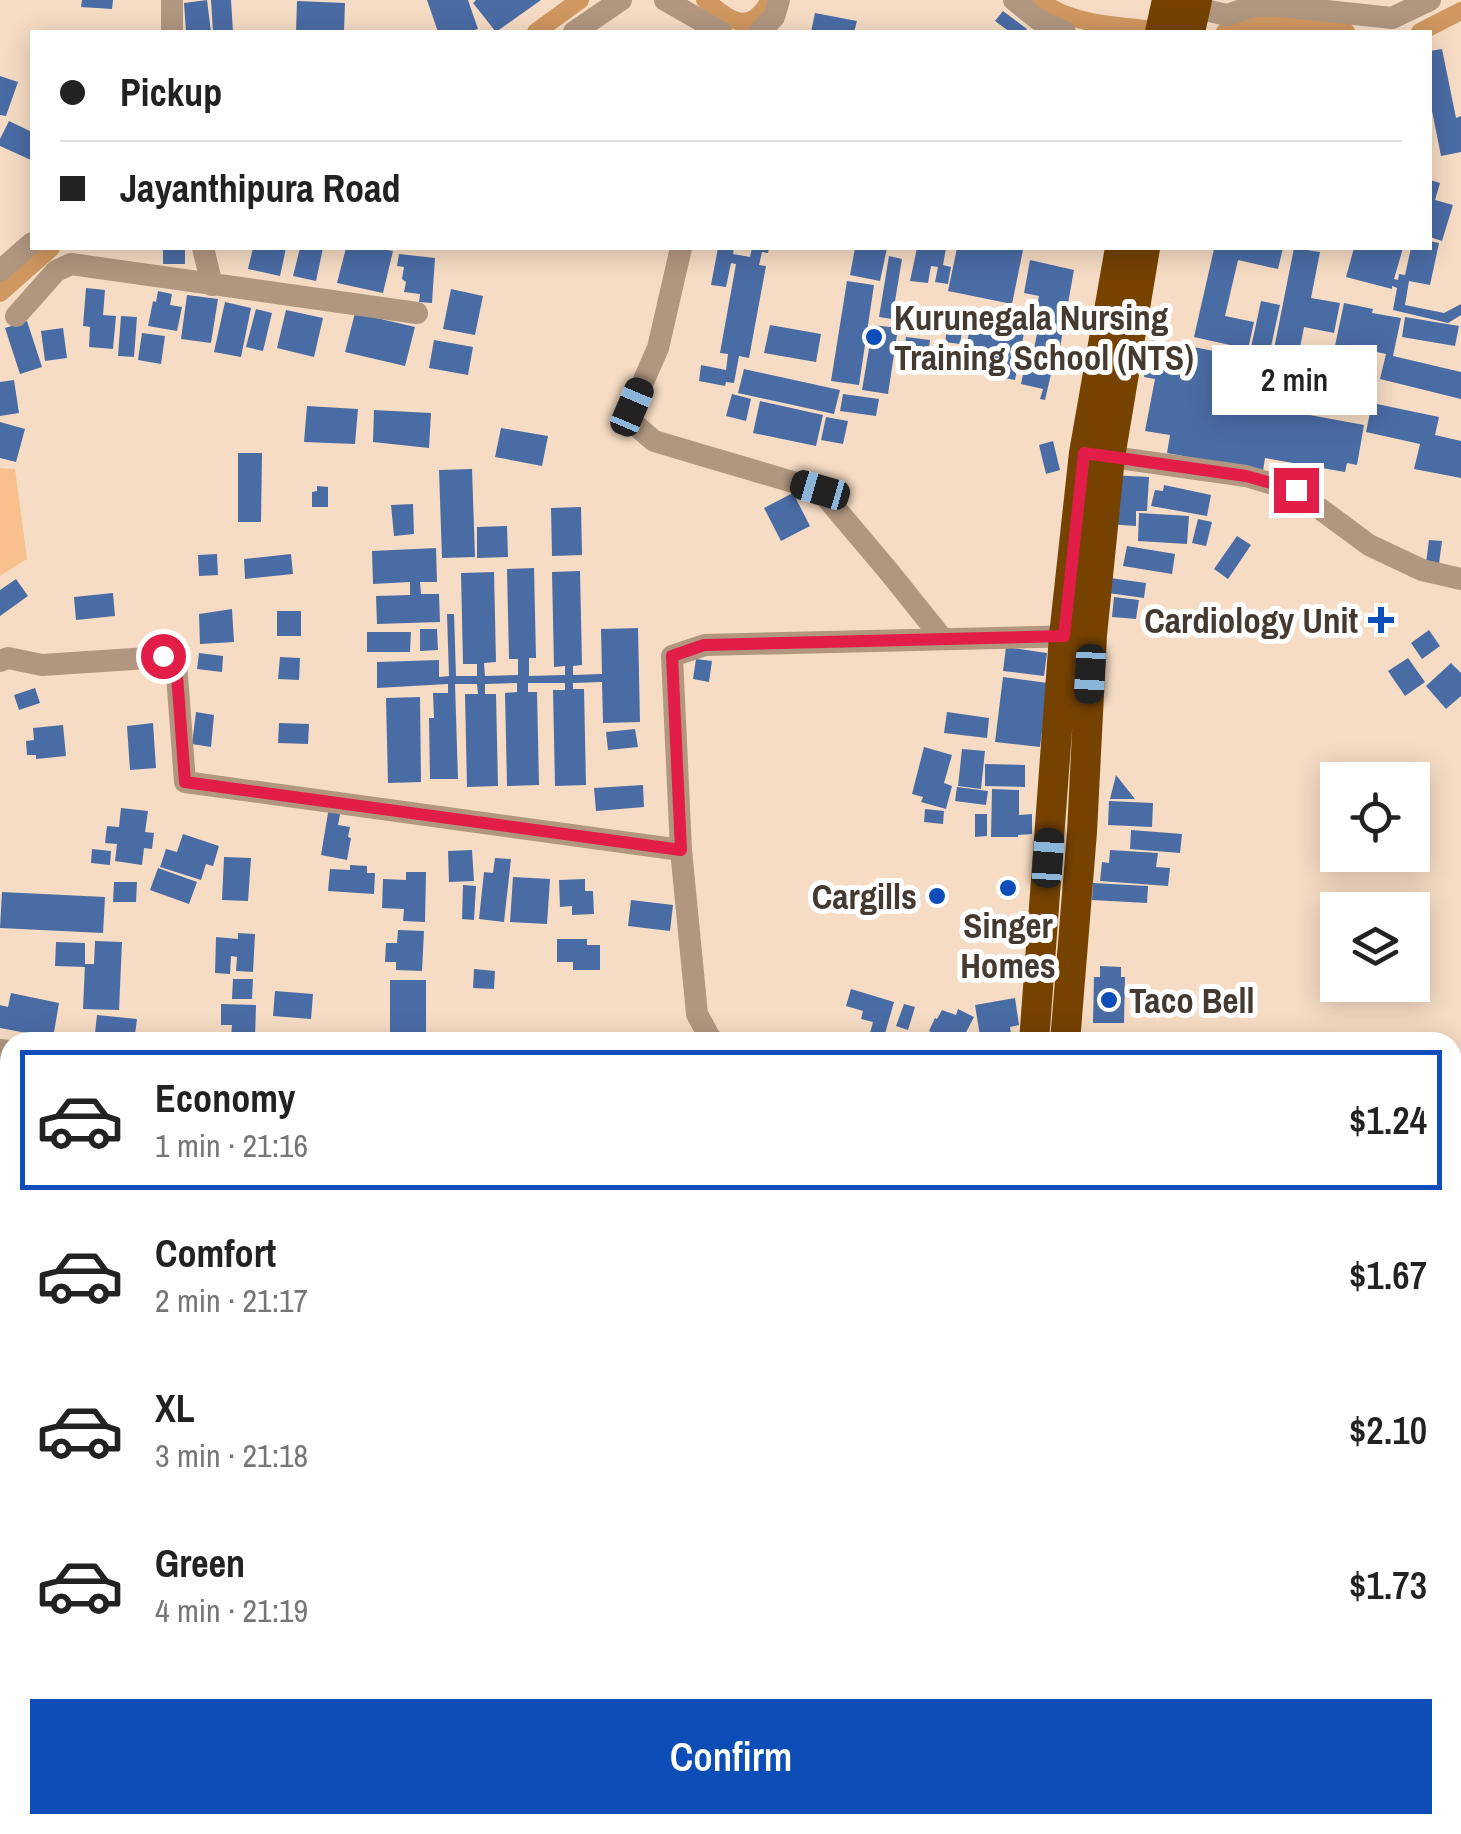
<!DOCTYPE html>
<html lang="en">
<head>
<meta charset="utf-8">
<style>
	body { margin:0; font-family:"Archivo Narrow",sans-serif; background:#f6f6f6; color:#222; height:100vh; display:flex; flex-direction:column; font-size:38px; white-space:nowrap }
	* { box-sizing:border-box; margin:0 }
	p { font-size:32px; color:#767676 }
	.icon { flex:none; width:55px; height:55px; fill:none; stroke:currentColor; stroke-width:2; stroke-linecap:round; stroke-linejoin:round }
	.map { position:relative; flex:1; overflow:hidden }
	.side { position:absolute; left:0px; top:1032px; width:1462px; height:802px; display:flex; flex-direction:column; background:#fff; border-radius:30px 30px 0 0; box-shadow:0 5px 25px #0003 }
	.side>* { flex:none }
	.hud { position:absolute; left:30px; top:30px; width:1402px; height:220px; border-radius:0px; box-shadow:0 5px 25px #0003; display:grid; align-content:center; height:220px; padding:0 30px; background:#fff }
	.fabs { position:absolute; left:1320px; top:762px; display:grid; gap:20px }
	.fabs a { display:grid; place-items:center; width:110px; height:110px; border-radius:0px; background:#fff; box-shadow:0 5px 25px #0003; font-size:50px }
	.end { position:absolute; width:45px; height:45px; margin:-22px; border:12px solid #e11d48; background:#fff; box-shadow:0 0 0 5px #fff }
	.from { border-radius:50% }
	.bubble { position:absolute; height:70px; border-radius:0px; background:#fff; box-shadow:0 5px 25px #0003; font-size:32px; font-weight:600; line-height:70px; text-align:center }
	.car { position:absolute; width:30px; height:60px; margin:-30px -15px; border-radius:12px; box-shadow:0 0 8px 2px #0007; background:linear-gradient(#222 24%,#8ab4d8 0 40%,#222 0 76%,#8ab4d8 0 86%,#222 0) }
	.hud b { display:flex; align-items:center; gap:35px; height:95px; font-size:38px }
	.hud b+b { border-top:2px solid #e0e0e0 }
	.hud i { width:25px; height:25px; background:#222 }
	ul { padding:18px 0 0; list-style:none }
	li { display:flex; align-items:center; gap:30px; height:140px; margin:0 20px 15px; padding:0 10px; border:5px solid transparent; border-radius:0px }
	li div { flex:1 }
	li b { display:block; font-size:38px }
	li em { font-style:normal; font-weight:600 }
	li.selected { border-color:#0c4db8 }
	li>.icon { width:90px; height:90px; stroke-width:1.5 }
	.action { display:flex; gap:20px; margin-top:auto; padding:20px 30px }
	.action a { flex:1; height:115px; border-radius:0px; background:#0c4db8; color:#fff; font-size:40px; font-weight:600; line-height:115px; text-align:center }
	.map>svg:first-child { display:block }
	.green { fill:#f8c08c }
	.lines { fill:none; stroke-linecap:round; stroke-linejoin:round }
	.canal { stroke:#d09760; stroke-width:18 }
	.building { fill:#4a6ca5 }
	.minor { stroke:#b19780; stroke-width:22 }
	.highway { stroke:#754200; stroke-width:30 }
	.route { stroke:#e11d48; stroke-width:12 }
	.poi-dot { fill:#0c4db8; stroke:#fff; stroke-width:4 }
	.labels { text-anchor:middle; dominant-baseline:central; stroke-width:10; stroke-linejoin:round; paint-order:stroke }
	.poi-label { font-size:35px; font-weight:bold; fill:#443a31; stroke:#fff; text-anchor:start }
</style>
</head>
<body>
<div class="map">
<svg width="1461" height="1834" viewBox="0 0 1461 1834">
	<rect width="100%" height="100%" fill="#f6dcc4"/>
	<!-- green -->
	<path class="green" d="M0 468 15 469 27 559 0 576Z"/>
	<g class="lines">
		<!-- canal -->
		<path class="canal" d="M705 0C730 20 749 37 770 0
			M1039 0C1074 27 1125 26 1168 31
			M536 32 580 0
			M1225 32 1263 23 1346 32
			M1420 32 1461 11
			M0 293 51 248"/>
	</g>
	<!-- building -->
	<path class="building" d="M82 0H113L112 9 81 7Z
		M207 0 211 32H186L184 3Z
		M211 0H231L233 32H213Z
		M427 0H468L478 29 467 32H438Z
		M476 0H541L496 32 473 3Z
		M297 1 345 3 344 32H296Z
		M1003 11 1027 29 1024 32H1010L995 21Z
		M815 13 857 21 854 32H811Z
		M1442 49 1456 118 1461 116V152L1441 156 1430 101V51Z
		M0 76 18 82 6 116 0 115Z
		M9 121 32 132 31 160 0 146V139Z
		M1430 180 1440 183 1435 200 1453 205 1442 241 1430 237Z
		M1430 241 1439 243 1430 285 1409 281 1405 305 1444 313 1461 304V315L1448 323 1393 310 1397 288 1392 286V289L1346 277 1354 248H1403L1394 279 1398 280 1399 274 1405 275 1411 248H1430Z
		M163 248H185V264H163Z
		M253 248H286L280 276 248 269Z
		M300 248H323L316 281 293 276Z
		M346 248H377L393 251 383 293 337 283Z
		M718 248H734L733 254 750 257 752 248H769L768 253 762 252 759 265 766 266 749 358 739 356 734 383 726 382 725 386 699 381 701 365 726 370 728 354 720 353 736 264 731 263 726 287 711 285Z
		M855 248H887L880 281 850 275Z
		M917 248H946L943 265 951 267 948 284 935 282 938 267 931 266 928 283 910 281Z
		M957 248H1011L1023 250 1012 304 948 291Z
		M1218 248H1283L1278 269 1238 260 1225 316 1254 322 1248 349 1194 337 1214 249 1218 250Z
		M1294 248 1320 252 1311 298 1340 303 1334 333 1304 327 1296 368 1271 364Z
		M399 254 435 258 432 303 419 302 420 294 404 292 406 282 402 279 404 267 397 266Z
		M889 256 902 259 892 319 879 317Z
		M1030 260 1074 270 1057 364 1032 360 1039 323 1034 322 1039 296 1024 293Z
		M847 281 874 285 859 385 831 381Z
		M86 288 105 290 103 315 116 316 113 349 89 347 90 327 83 326Z
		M451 289 483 296 475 335 443 329Z
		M158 291 172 294 170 305 182 307 177 331 148 326 153 301 156 302Z
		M187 295 218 299 211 343 181 339Z
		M1261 301 1280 305 1269 356 1250 352Z
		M225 302 251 308 241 357 214 352Z
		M1344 303 1373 309 1372 313 1401 318 1393 356 1461 372V399L1380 379 1386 354 1359 348 1346 408 1323 403Z
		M256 309 272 313 263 351 246 347Z
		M286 310 323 318 314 357 277 348Z
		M355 313 415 327 405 366 345 352Z
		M1008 313 1027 317 1015 380 962 370 971 321 1006 327Z
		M121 316 137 317 134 357 118 356Z
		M949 316 964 319 960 344 945 342Z
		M1405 317 1459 326 1455 346 1402 337Z
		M27 321 42 367 20 374 5 328Z
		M770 325 821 334 816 362 764 353Z
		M873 325 898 328 888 394 862 390Z
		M63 328 67 358 45 361 41 331Z
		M142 333 165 336 161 364 138 360Z
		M906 337 930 340 928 355 904 352Z
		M1152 339 1245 357 1238 396 1278 404 1277 409 1364 425 1357 465 1347 463 1345 472 1265 458 1263 471 1167 453 1170 435 1145 431 1155 379 1144 377Z
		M434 340 473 347 468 375 429 368Z
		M943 345 955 348 950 370 939 367Z
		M1252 356 1266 359 1265 368 1286 373 1280 398 1245 391Z
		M1025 364 1052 370 1045 400 1040 399 1043 389 1021 384Z
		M744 369 840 390 834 414 738 393Z
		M1296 373 1325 378 1319 412 1290 408Z
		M14 380 19 413 0 416V382Z
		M732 394 751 399 746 421 726 416Z
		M843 394 879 399 876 416 840 411Z
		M760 401 823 415 816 446 753 433Z
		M1372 403 1439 417 1435 435 1461 441V478L1414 469 1420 444 1366 432Z
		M307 406 358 409 355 444 304 442Z
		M374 410 431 413 429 448 373 442Z
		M826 417 848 421 843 444 821 440Z
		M0 422 25 429 16 462 0 458Z
		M501 428 548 436 542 466 495 457Z
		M1053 441 1060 470 1046 474 1039 445Z
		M238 453H262L261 522H238Z
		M472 469 475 557 442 558 439 470Z
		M1110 475 1149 477 1147 511H1136V526L1107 524Z
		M1164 485 1211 495 1207 516 1151 506 1155 490 1163 491Z
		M317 486 328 487V507H312V492L317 491Z
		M793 493 810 526 781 541 764 508Z
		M413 504 414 534 394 536 391 505Z
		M581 507 582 555 552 556 551 508Z
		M1139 513 1189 516 1187 544 1138 541Z
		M1198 519 1212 522 1206 546 1192 543Z
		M507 526 508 557 477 558V527Z
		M1237 536 1251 545 1228 579 1214 569Z
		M1429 540 1442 541 1439 564 1426 563Z
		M1127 546 1175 554 1172 574 1123 566Z
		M436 548 437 582H420L421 594H439L440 622 377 624 376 596 410 595V582L373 584 372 551Z
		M217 554 218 575 199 576 198 555Z
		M291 554 293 574 245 579 244 559Z
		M534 568 536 658H529V676L565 675V666L554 667 552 572 580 571 582 665 573 666V675L602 674 601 629 638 628 640 722 603 723 602 682 573 683V689H584L586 785 555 786 553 690H565V683H528V692H537L539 785 507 786 505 693 517 692V683L485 684V694H496L498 786 467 787 465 694H478L477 684H455L458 779H430L429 718H434L433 693H448V684L377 688V662L439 660V677L449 676 447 614H454L456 676H477V664H463L461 573 494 572 496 662 484 663 485 676 518 675V659H509L507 569Z
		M1110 578 1146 583 1144 598 1108 593Z
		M16 579 28 596 0 616V590Z
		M113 593 115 616 76 620 74 597Z
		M1114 597 1139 600 1136 619 1112 617Z
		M232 609 234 642 200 644 199 614Z
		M277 611H301V636H277Z
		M420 629H437L438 650 420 651Z
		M1429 630 1440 646 1422 659 1411 643Z
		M367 632H411L410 652H367Z
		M1006 647 1047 653 1044 676 1003 671Z
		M199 653 223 656 222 672 197 669Z
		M280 657 300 658 299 680 278 679Z
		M1408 658 1425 682 1405 696 1388 671Z
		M696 659 712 661 709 682 693 679Z
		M1451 663 1461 673V696L1446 709 1426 686Z
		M1003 677 1048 683 1040 747 995 742Z
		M35 688 40 703 19 710 14 695Z
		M420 697 421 782 388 783 386 698Z
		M196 712 214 715 211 747 192 744Z
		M947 712 989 718 987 738 944 733Z
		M153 723 156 768 130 770 127 726Z
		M279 723 309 724 308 744 278 743Z
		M63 725 66 756 36 759V755H27L26 741 34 740 33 728Z
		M635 729 638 747 608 750 606 732Z
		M924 747 952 755 944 783 952 786 946 809 921 802 923 797 912 794Z
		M962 749 985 751 981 789 958 786Z
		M985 764 1025 765V787L985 786Z
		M1116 775 1135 799H1110Z
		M643 785 644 807 596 811 594 788Z
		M957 787 988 791 986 805 955 801Z
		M992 789 1019 790V815L1032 814V834L1018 835V837H991Z
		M1109 801 1153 803 1152 827 1108 825Z
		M329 807 341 809 338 825 350 827 348 837 351 838 347 860 321 855Z
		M121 808 148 811 145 832 154 833 152 849 144 848 142 865 115 861 117 844 105 843 107 826 119 827Z
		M925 809 944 811 943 824 924 822Z
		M975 814H987V836L975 837Z
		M1131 830 1182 834 1180 853 1130 849Z
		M183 834 219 846 213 866 206 864 201 880 160 867 166 849 177 852Z
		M92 849 111 851 110 865 91 863Z
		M472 850 474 881 449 882 448 851Z
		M1110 850 1158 853 1156 867 1170 868 1168 886 1100 881 1102 862 1109 863Z
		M224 857 251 858 248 901 222 900Z
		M495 858 511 859 504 922 479 919 484 872 493 873Z
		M350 865 367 866V873H375L374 894 328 891 330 869 350 870Z
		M158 868 197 882 189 904 150 890Z
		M406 872H426L425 922 403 921 404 909 382 908 383 879 406 880Z
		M513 877 550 879 547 924 510 922Z
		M585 879V891H593L594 914 572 915V906L560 907 559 880Z
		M114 882H137L136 902H113Z
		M1093 883 1148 886 1147 903 1092 900Z
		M463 885 476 886 474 920 462 919Z
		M888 889 913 896 909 908 884 901Z
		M2 892 105 897 103 933 0 928Z
		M631 900 673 905 670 931 628 926Z
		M398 930 424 931 422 971 396 970V962H385L386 943H397Z
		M238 933 255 934 253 972 236 971 237 957 231 956 230 974 215 973 216 937 238 939Z
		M557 939H587V945H600V970H573V962H557Z
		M95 941 122 942 119 1010 83 1009 85 964H94Z
		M56 942 85 943V967L55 966Z
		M1100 966 1121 967V977H1125L1124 1023H1093L1094 977H1100Z
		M474 969 495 971 494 989 473 988Z
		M233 979H253L252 999H232Z
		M390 980H426V1042H390Z
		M851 989 894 1002 884 1037 870 1033 873 1022 861 1019 863 1011 846 1006Z
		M275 991 313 994 311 1019 273 1016Z
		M11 993 59 1003 53 1038 0 1028V1005L8 1007Z
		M1015 998 1019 1025 1010 1027 1012 1042H981L975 1005Z
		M221 1004 256 1005 255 1038 231 1037 232 1025H221Z
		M904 1004 915 1007 908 1030 896 1026Z
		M958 1009 974 1017 961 1042 932 1041 935 1035 929 1031 935 1018 937 1019 942 1010 956 1015Z
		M97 1015 137 1019 134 1042H94Z
		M1 1186 10 1189V1244L0 1240Z
		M1452 1239 1461 1242 1459 1291 1452 1288Z
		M8 1362 10 1365V1405L0 1388V1367Z
		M1452 1363H1461V1409H1452Z
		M0 1782H10V1812H0Z
		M10 1822V1825H27L28 1831 35 1830V1834H0V1824Z
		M664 1825H700V1829H704V1834H646V1827H664Z
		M767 1825H792L815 1829 814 1834H765Z
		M846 1825H876V1834H846Z"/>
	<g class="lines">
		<!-- minor -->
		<path class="minor" d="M665 0 721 32
			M1014 0 1039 20 1065 32
			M1196 8 1227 15 1254 6H1280L1392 18 1430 0
			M172 32V0
			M574 32 621 0
			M759 32 774 17 779 0
			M203 248 212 285
			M681 248 658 348 632 407V422L654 441 820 490 890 573 942 638
			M0 271 32 243
			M16 316 56 271 71 264 417 313
			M1098 455 1246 476 1296 491 1369 545 1422 570 1461 579
			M0 661 8 658 42 665 163 657 176 662 185 782 681 850
			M715 1042 710 1038 697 1014 681 850 672 656 705 645 1078 636
			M0 1050 10 1051
			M1452 1310 1461 1313
			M0 1426 10 1420
			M0 1689 10 1688
			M118 1825 119 1834"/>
		<!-- highway -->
		<path class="highway" d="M1160 32 1167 0
			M1190 32 1197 0
			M1034 1042 1064 636 1084 453 1120 248
			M1065 1042 1082 832 1092 635 1110 457 1145 248
			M980 1834 981 1825
			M1009 1834 1010 1825"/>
	</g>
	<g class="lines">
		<!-- route -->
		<path class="route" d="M163 656 176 662 185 782 681 850 672 656 704 645 1064 636 1084 453 1246 476 1296 490"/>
	</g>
	<!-- markers -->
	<g class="poi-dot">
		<circle cx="874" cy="337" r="10"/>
		<path d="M1376 605h10v10h10v10h-10v10h-10v-10h-10v-10h10z"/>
		<circle cx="1008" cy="888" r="10"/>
		<circle cx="937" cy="896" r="10"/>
		<circle cx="1109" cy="1000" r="10"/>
	</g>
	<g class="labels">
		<!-- poi labels -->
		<g class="poi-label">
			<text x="894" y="317">Kurunegala Nursing<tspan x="894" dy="40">Training School (NTS)</tspan></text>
			<text x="1358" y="620" text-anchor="end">Cardiology Unit</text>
			<text x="917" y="896" text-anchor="end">Cargills</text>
			<text x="1008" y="925" text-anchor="middle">Singer<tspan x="1008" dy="40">Homes</tspan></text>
			<text x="1129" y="1000">Taco Bell</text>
		</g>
	</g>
</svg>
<div class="fabs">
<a><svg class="icon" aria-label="locate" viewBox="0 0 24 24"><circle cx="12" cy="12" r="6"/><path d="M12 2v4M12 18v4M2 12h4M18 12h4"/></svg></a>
<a><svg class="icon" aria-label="layers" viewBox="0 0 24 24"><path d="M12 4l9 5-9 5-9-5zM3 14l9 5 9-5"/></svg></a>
</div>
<i class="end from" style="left:163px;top:656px"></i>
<i class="end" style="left:1296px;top:490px"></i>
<div class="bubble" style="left:1212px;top:345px;width:165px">2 min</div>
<i class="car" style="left:632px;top:407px;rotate:23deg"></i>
<i class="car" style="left:820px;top:490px;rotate:286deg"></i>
<i class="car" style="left:1090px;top:674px;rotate:183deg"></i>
<i class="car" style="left:1048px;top:858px;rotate:4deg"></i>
<div class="hud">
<b><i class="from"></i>Pickup</b>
<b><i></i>Jayanthipura Road</b>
</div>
<section class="side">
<ul>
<li class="selected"><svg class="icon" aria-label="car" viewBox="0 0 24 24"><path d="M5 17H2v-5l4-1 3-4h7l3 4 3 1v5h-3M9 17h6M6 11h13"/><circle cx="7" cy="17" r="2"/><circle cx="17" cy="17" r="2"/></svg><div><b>Economy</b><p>1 min · 21:16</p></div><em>$1.24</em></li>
<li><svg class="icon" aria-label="car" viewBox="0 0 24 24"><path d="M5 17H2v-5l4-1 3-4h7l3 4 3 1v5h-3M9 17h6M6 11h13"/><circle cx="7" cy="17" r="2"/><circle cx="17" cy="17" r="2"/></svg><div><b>Comfort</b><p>2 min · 21:17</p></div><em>$1.67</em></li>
<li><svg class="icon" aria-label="car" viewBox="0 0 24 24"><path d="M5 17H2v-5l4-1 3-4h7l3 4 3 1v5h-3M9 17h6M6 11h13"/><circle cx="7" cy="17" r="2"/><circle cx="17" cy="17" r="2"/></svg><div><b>XL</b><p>3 min · 21:18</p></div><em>$2.10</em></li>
<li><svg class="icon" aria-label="car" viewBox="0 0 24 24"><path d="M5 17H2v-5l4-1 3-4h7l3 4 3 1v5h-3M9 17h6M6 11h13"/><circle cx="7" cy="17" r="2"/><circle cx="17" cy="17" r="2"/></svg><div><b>Green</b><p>4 min · 21:19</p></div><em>$1.73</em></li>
</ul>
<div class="action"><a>Confirm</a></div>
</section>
</div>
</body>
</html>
